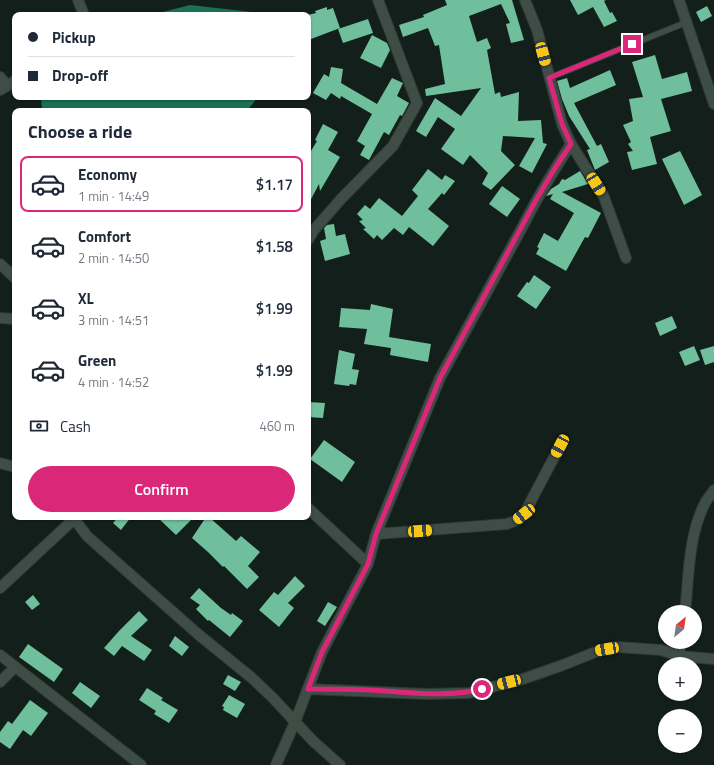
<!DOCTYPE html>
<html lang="en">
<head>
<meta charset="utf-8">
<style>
	body { margin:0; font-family:"Titillium Web",sans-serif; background:#f6f6f7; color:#1f2937; height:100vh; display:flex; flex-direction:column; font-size:15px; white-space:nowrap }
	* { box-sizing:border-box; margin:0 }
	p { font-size:13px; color:#747a83 }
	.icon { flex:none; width:22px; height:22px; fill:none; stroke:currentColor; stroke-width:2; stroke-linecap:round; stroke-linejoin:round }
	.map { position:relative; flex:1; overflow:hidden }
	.sheet { position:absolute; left:12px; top:108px; width:299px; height:412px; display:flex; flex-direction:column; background:#fff; border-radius:8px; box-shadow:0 1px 3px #0004 }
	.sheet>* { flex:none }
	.hud { position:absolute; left:12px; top:12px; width:299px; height:88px; border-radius:8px; box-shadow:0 1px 3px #0004; display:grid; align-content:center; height:88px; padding:0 16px; background:#fff }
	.needle { width:26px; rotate:29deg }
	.tools { position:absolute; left:658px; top:605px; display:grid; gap:8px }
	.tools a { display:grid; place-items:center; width:44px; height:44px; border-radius:50%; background:#fff; box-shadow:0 1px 3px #0004; font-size:20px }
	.end { position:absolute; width:18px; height:18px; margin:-9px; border:5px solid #db2777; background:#fff; box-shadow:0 0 0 2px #fff }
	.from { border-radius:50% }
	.car { position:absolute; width:12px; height:24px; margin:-12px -6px; border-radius:5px; box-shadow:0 0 3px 1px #0007; background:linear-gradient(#f5c518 24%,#345 0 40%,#f5c518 0 76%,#345 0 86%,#f5c518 0) }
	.hud b { display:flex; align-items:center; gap:14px; height:38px; font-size:15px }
	.hud b+b { border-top:1px solid #e0e1e3 }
	.hud i { width:10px; height:10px; background:#1f2937 }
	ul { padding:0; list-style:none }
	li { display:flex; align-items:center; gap:12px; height:56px; margin:0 8px 6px; padding:0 8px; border:2px solid transparent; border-radius:8px }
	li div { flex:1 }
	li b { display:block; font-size:15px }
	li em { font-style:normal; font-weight:600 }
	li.selected { border-color:#db2777 }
	li>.icon { width:36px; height:36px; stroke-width:1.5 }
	h2 { padding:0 16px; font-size:18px; line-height:48px }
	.pay { display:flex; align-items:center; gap:10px; height:44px; padding:0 16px; font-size:15px }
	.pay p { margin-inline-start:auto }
	.primary-button { display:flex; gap:8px; margin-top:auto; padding:8px 16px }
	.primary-button a { flex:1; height:46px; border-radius:24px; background:#db2777; color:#fff; font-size:16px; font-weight:600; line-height:46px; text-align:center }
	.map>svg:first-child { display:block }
	.water { fill:#1a7153 }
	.building { fill:#6fbf9d }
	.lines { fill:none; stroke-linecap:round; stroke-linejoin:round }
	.service-casing { stroke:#303834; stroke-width:7 }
	.minor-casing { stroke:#303834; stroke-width:12 }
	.service { stroke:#3f4d47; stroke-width:5.5 }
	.minor { stroke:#3f4d47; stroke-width:10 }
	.route { stroke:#db2777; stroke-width:5 }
</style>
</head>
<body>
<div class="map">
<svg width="714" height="765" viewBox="0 0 714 765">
	<rect width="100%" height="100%" fill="#131f1a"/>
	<!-- water -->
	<path class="water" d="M190 5 252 12 258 15H151Z
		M41 97H258L247 111H42Z"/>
	<!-- building -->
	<path class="building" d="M445 0H512L524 40 511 43 506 24 510 23 501 4 469 16 477 42 487 38 491 48 487 50 495 94 500 92 501 97 519 92 518 121 541 120 543 143 547 144 532 173 519 166 535 138 503 136 501 151 515 165 491 190 482 184 488 173 470 155 463 165 441 149 455 129 438 117 426 137 416 131 435 98 461 116 481 88 426 96 425 89 445 84 439 45 435 46 428 28 403 37 399 25 424 17 423 15 447 5Z
		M570 0H606L604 1 610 13 612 12 617 21 604 27 593 7 578 15Z
		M707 6 712 16 701 22 696 12Z
		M327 7V10L333 8 340 28 311 39 308 31V15L316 13 315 11Z
		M368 19 373 33 343 43 338 29Z
		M372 35 387 43 390 50 381 68 360 58Z
		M655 55 662 79 687 72 692 91 661 99 671 131 650 137 657 164 632 170 627 152 633 151 628 144 631 142 623 125 633 121 629 99 643 97 632 62Z
		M331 67 343 69 341 83 377 104 392 78 403 83 397 96 409 103 402 116 400 115 389 135 384 132 369 160 360 155 365 146 357 141 372 114 341 96 340 99 331 93 326 100 313 93 324 74 329 77Z
		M610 70 616 85 574 103 597 146 601 144 609 162 595 170 587 150 590 149 569 116 562 99 557 81 567 78 570 88Z
		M323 124 338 132 328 150 340 157 320 191 319 184 308 205V156L317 141 315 140Z
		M680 151 702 195 684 205 662 159Z
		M428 169 442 180 445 175 455 181 444 195 442 193 428 209 449 226 433 246 409 227 403 235 394 228 382 240 377 235 374 239 363 229 366 228 359 221 363 220 357 214 365 205 370 209 379 198 402 216 418 196 412 190Z
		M580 171 588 184 562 192 601 213 588 238 585 237 566 271 536 254 539 248 537 247 544 233 558 241 574 213 550 199 553 194 546 196 551 189 559 184 562 179 565 180Z
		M502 186 520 199 507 217 489 204Z
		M334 224 336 236 345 234 350 254 325 261 320 241 326 239 324 228 327 225Z
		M534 275 551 287 536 309 517 296 527 282 529 283Z
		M371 304 393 309 389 337 431 344 428 362 390 355 391 348 364 344 367 329 339 327 341 308 370 310Z
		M672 316 677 328 660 336 655 323Z
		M694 346 700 360 685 366 679 352Z
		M714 346V362L705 365 700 350Z
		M339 350 355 354 352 369 359 370 356 385 350 384 349 386 334 384Z
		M308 402 325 403 323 418 308 417Z
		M324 440 355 462 342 482 310 459Z
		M118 517H131L121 530 113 523Z
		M157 517H194L176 535Z
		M206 517H209L236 541 241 536 260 552 248 566 259 577 247 589 224 566 223 567 208 552 192 538Z
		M295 576 305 586 288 603 294 608 279 627 259 610 274 592 278 595Z
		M199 588 221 608 231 615 232 613 243 621 230 637 209 620 208 621 196 609 200 605 190 598Z
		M33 595 40 604 32 610 25 602Z
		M328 602 337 607 325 626 317 621Z
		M139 611 148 620 131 636 152 650 144 661 122 646 114 656 104 648 119 631Z
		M175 636 189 647 182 656 169 646Z
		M28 644 63 669 54 682 19 657Z
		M228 675 241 682 235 691 223 684Z
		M80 682 100 696 91 708 72 693Z
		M147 688 163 698 161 700 178 710 169 723 154 714 156 711 139 700Z
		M229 695 245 704 237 718 223 710 224 707 222 706Z
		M30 700 48 713 31 736 23 730 10 749 0 742V732L8 721 12 724Z"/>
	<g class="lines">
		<!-- service casing -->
		<g class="service-casing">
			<path id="service" d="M549 78 687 22"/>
		</g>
		<!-- minor casing -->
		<g class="minor-casing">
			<path id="minor" d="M78 0 84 15
				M679 0 714 104
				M0 77 7 85
				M0 90 15 81
				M571 144 604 197 626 258
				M308 240 314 230 341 199 393 146 417 103 378 0
				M0 264 15 278
				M0 318 15 319
				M0 463 15 467
				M308 508 368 564
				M73 517 87 536 199 635 252 678 272 697 313 741 340 765
				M376 534 507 524 517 520 524 514 560 446
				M0 588 74 519
				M685 612C689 577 688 538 704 505 706 500 711 495 714 490
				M0 655 141 765
				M679 656 681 642
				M0 682 15 667
				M308 689 427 694 469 693 523 679 563 665 598 651 617 647 661 650 679 656 714 659
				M276 765 295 722 322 652 368 564 376 534 440 378 524 224C538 196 554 170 571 144L562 124 537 30 525 0"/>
		</g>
		<!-- service -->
		<use href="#service" class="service"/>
		<!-- minor -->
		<use href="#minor" class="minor"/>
	</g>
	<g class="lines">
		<!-- route -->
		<path class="route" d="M482 689C451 697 417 693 385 691 359 689 333 689 308 689L322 652 368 564 376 534 440 378 536 200 555 168 571 144 562 124 549 78 632 44"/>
	</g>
</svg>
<div class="tools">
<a><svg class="needle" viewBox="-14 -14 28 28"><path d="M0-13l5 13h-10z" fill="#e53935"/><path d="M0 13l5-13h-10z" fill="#747a83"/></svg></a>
<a>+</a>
<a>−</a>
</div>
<i class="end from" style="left:482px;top:689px"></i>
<i class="end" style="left:632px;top:44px"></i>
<i class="car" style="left:543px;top:54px;rotate:165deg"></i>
<i class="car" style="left:596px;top:184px;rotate:148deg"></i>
<i class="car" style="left:560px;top:446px;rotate:208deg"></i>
<i class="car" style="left:524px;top:514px;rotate:232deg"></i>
<i class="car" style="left:420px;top:531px;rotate:86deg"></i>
<i class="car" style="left:607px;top:649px;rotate:260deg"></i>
<i class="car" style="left:509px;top:682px;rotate:256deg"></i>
<div class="hud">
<b><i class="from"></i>Pickup</b>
<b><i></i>Drop-off</b>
</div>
<section class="sheet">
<h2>Choose a ride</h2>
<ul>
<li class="selected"><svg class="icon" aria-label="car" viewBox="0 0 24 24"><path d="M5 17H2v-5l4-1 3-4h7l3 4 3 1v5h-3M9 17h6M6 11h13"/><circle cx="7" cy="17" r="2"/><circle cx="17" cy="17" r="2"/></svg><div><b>Economy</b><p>1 min · 14:49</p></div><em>$1.17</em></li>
<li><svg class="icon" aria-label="car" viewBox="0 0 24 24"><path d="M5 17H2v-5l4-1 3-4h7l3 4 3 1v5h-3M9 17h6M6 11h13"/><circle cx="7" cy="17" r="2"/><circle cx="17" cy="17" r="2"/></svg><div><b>Comfort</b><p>2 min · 14:50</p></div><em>$1.58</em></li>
<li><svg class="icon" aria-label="car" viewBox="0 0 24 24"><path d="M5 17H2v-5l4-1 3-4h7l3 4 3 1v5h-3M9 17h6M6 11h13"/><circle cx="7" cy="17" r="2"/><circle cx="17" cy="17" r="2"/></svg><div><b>XL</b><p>3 min · 14:51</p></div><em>$1.99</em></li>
<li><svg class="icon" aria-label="car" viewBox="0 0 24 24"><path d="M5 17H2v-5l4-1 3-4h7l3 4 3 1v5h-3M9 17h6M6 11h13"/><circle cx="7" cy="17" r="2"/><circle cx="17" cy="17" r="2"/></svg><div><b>Green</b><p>4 min · 14:52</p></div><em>$1.99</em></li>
</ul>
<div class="pay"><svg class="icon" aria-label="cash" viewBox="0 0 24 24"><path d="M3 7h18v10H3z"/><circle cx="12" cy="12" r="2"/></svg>Cash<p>460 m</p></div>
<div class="primary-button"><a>Confirm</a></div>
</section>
</div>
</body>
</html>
